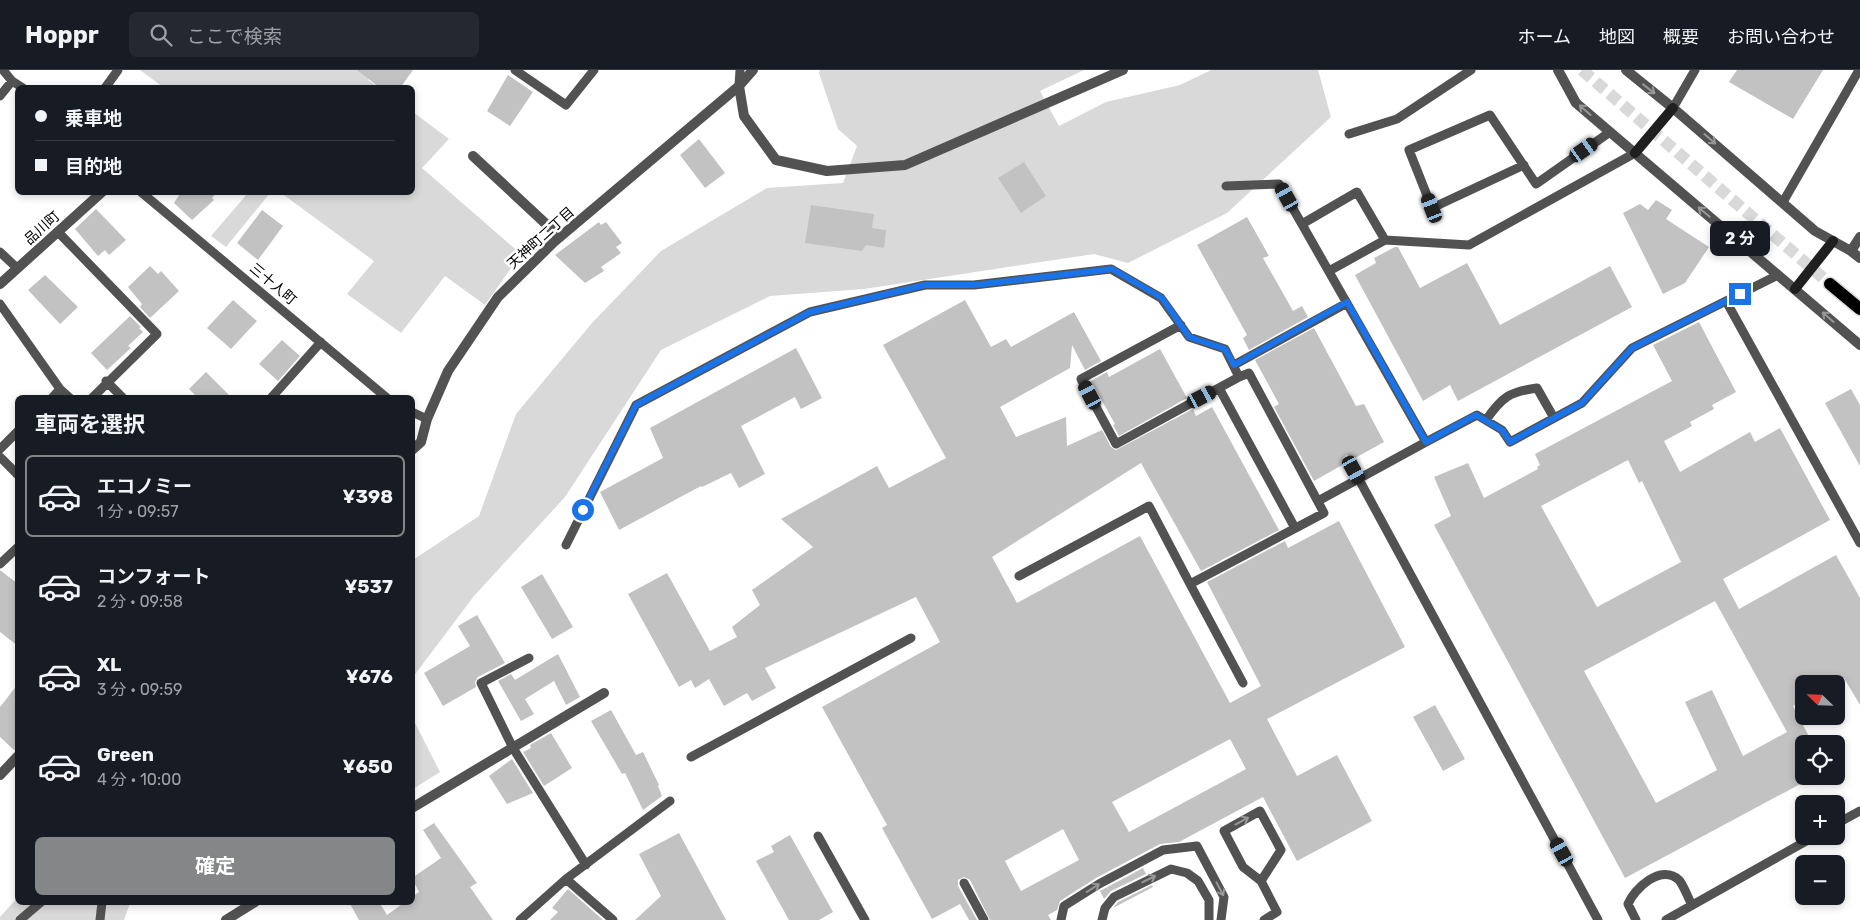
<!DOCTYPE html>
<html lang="ja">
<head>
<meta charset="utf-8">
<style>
	body { margin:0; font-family:Rubik,"Noto Sans JP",sans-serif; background:#242831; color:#f1f3f6; height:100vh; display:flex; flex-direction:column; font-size:19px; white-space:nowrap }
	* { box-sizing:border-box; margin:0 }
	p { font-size:16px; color:#9ea1a6 }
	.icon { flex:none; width:28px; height:28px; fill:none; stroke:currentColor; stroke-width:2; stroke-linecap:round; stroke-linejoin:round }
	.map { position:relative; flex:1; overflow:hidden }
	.details { position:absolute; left:15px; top:325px; width:400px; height:510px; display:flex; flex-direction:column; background:#171b24; border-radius:8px; box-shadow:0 2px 8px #0003 }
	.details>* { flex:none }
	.guide { position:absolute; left:15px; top:15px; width:400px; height:110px; border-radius:8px; box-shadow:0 2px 8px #0003; display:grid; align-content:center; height:110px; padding:0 20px; background:#171b24 }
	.needle { width:32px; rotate:293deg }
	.controls { position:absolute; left:1795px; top:605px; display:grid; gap:10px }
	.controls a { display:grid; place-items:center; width:50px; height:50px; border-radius:8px; background:#171b24; box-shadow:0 2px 8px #0003; font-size:25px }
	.end { position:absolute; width:22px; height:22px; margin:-11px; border:6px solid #1a73e8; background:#fff; box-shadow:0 0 0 2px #fff }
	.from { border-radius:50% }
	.bubble { position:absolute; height:35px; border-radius:8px; background:#171b24; box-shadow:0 2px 8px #0003; font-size:16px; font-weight:700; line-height:35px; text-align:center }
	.car { position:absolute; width:15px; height:30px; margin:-15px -8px; border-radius:6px; box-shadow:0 0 4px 1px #0007; background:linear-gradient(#222 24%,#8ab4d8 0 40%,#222 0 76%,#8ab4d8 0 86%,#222 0) }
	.guide b { display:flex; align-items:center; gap:18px; height:48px; font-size:19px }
	.guide b+b { border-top:1px solid #363941 }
	.guide i { width:12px; height:12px; background:#f1f3f6 }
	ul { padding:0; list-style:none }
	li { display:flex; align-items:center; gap:15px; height:82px; margin:0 10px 8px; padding:0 10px; border:2px solid transparent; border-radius:8px }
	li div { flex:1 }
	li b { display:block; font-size:19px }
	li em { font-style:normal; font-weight:700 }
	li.on { border-color:#858687 }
	li>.icon { width:45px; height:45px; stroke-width:1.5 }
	h2 { padding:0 20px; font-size:22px; line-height:60px }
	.button { display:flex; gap:10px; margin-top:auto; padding:10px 20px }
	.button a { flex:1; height:58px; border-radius:8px; background:#858687; color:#fff; font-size:20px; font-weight:700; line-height:58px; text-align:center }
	header { display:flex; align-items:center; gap:30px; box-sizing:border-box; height:70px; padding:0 25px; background:#171b24; border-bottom:1px solid #363941 }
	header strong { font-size:24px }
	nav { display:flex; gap:28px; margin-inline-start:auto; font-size:18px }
	.search { width:350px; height:45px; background:#242831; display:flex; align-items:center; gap:12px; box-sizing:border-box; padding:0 18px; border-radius:8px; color:#9ea1a6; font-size:19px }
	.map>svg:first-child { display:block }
	.green { fill:#d9d9d9 }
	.building { fill:#c2c2c2; fill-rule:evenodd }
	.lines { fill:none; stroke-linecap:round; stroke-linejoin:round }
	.primary-tunnel { stroke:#d9d9d9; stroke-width:12; stroke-dasharray:12 6; stroke-linecap:butt }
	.primary-casing { stroke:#dbdbdb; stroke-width:15 }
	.lane { stroke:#525252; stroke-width:9 }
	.street { stroke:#525252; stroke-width:10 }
	.secondary { stroke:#1f1f1f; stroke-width:10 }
	.primary { stroke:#000; stroke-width:12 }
	.oneway { stroke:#979797 }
	.route { stroke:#1a73e8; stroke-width:6 }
	.labels { text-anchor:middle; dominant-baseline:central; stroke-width:5; stroke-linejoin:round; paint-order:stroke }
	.street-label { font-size:14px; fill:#000; stroke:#fff }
</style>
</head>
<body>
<header>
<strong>Hoppr</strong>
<div class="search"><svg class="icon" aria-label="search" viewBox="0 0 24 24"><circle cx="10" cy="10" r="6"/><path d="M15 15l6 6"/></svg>ここで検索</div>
<nav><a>ホーム</a><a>地図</a><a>概要</a><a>お問い合わせ</a></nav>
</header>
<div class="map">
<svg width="1860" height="850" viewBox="0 0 1860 850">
	<rect width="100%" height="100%" fill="#fff"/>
	<!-- green -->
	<path class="green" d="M140 0H375L368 10 378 17H163Z
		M820 0H1084L1040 21 1059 56 1106 32 1180 15 1211 0H1318L1331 47 1227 143 1128 193 1094 184 864 219 770 226 661 280 565 427 474 526 413 607V490L479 446 516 344 592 253 661 181 767 118 843 113 857 76 838 59 819 3Z
		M413 42 449 69 422 98 521 184 485 235 445 206 401 263 347 224 374 191 281 123 412 122Z
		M248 123H270L226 177 211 166Z
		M412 647 440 702 413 719H412Z
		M17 828 18 832 130 833 124 850H0V847Z"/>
	<!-- building -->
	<path class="building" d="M357 0H413L400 18H380Z
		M1737 0H1823L1793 49 1729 12Z
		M508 5 533 22 510 56 487 41Z
		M699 69 725 103 705 118 680 85Z
		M1024 92 1046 126 1021 143 998 108Z
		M181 122H217L212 128 214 130 192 150 174 133Z
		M1656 130 1672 140 1666 149 1709 177 1685 213 1663 224 1623 143 1640 134 1648 140Z
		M811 135 874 144 872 158 886 160 884 178 866 175 862 181 805 173Z
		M96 139 126 170 109 185 105 180 98 186 75 159Z
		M262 140 283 156 258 190 237 173Z
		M1247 147 1269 186 1263 188 1293 241 1302 236 1308 247 1249 280 1243 268 1247 265 1197 175Z
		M599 152 601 155 606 152 622 173 616 177 621 183 601 197 604 201 585 213 555 185Z
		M1395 177H1398L1420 218 1467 193 1500 255 1610 196 1632 237 1458 331 1450 315 1423 331 1355 205 1376 193 1374 188Z
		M150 196 158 204 161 201 179 221 150 248 140 237 142 234 128 217Z
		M45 205 78 237 60 254 28 220Z
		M233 230 257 251 231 279 207 258Z
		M965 230 991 277 1006 269 1011 277 1074 242 1101 291 1085 300 1072 275 1070 298 1000 337 1016 367 1066 347 1067 376 1102 360 1111 377 1116 380 1193 339 1196 346 1212 337 1279 460 1201 501 1141 393 992 487 1017 533 1140 466 1230 633 1261 616 1207 512 1285 471 1288 478 1339 451 1405 577 1267 649 1297 706 1337 685 1372 751 1297 791 1263 727 1179 772 1160 774 1096 808 1060 831 1057 840 1048 845 1051 850H990L970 810 964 807 958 810V816L977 850H969L960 834 932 849 882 758 887 755 822 637 940 572 916 527 765 598 776 618 752 631 747 623 724 636 709 609 695 618 691 610 679 617 628 524 667 503 710 581 737 567 732 557 760 535 752 520 813 477 781 449 877 396 889 418 946 388 883 275ZM1230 669 1246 699 1129 762 1112 732ZM1063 759 1079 790 1021 821 1005 791Z
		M130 246 141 257 139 258 143 262 128 276 131 278 107 300 91 283Z
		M1699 252 1736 322 1712 335 1714 339 1690 352 1692 356 1664 371 1680 402 1750 362 1755 372 1780 358 1830 450 1723 509 1739 539 1836 485 1860 528V635L1844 608 1833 614H1804V630L1793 636 1813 674H1804V712L1625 808 1434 455 1451 446 1434 407 1468 393 1484 428 1538 399 1537 397 1540 395 1535 384 1672 311 1653 275ZM1628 390 1639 413 1642 411 1681 492 1597 537 1541 436ZM1715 531 1787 662 1743 686 1712 620 1685 632 1717 700 1656 733 1584 601Z
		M1314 258 1356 336 1364 334 1384 372 1355 388 1346 385 1343 388 1344 394 1314 411 1274 337 1279 334 1255 290Z
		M282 270 300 286 278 311 259 294Z
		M796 278 822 328 801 339 795 327 741 356 765 404 739 418 731 403 702 417 701 416 619 460 600 422 663 388 650 358Z
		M1160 279 1187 328 1119 366 1113 355 1115 354 1091 311 1107 302 1109 307Z
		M206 302 232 328H198L189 319Z
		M1851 319 1860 335V396L1825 333Z
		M0 500 18 514V576L0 562Z
		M542 504 573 557 552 569 521 517Z
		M477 545 505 593 478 607 475 612 476 617 443 636 424 603 470 576 458 556Z
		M558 584 580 627 566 635 554 611 525 629 534 644 521 651 498 611 511 604 515 610Z
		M18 614V679L14 680 0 667V637Z
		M1435 635 1465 689 1443 701 1413 647Z
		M611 640 636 685 643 682 659 715 658 716 662 726 643 740 625 703 622 704 591 651Z
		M551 663 572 698 544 716 523 682 531 678 530 675Z
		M512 689 533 723 507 734 489 706Z
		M434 753 477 813 470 817 493 850H359L349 832H379L387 845 405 832H412V827L419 822 412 808 441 788 423 760Z
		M679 763 726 850H635L661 826 639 784Z
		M790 765 833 842 819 850H789L756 791 774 782 771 776Z
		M1143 798 1146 804 1111 821 1104 829 1100 821Z
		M1152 815 1153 817 1113 838 1118 832Z
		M568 819 603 850H550L558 842 552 838Z"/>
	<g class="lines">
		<!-- primary-tunnel -->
		<path class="primary-tunnel" d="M1582 0 1830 214"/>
		<!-- primary casing -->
		<g class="primary-casing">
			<path id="primary" d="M1830 214 1860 239"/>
		</g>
		<!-- lane -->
		<path class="lane" d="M3 0 12 11 23 18
			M515 0 566 35 594 0
			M739 16 740 0
			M105 18 118 0
			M0 26 12 11
			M1673 38 1695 0
			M1349 64 1397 49 1471 0
			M1524 95 1432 138 1409 80 1490 45 1536 114 1610 62
			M1226 116 1279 114 1426 372 1318 431
			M141 122 387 328
			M1783 132 1859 0
			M1302 154 1357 122 1385 170
			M58 162 157 264 92 328
			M0 182 17 198
			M1329 201 1385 170 1469 175 1635 83
			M1726 231 1860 473
			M0 234 60 319 70 328
			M1181 255 1081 309 1116 374 1239 307
			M1234 295 1347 233
			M106 311 123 328
			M1219 318 1295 458
			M52 328 60 319
			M271 328 321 272
			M412 342 427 349
			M1486 350C1502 327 1509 322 1537 318L1554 348
			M1426 372 1477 345 1502 360 1510 372 1582 333 1632 278 1778 205
			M0 379 18 361
			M0 387 18 405
			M1349 391 1598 850
			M566 475 636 335 810 242 925 215H974L1111 199 1161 228 1189 267 1225 279 1239 307 1249 303 1324 443 1190 514 1149 436 1019 506
			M0 494 18 477
			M1190 514 1243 613
			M529 588 481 613 513 678 586 795
			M691 687 911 568
			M1836 754 1860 741
			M818 766 865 850
			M566 809 613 850
			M1261 811 1281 780 1260 741 1224 761 1243 797 1261 811 1277 842 1264 850
			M964 813 984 850
			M20 850 41 832
			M100 850 102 832
			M520 850 566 809 670 731
			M1061 850 1064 836 1099 814 1163 780 1197 776 1224 827 1221 850
			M1102 850 1105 838 1114 827 1171 799 1187 803 1198 811 1209 830V850
			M1636 850 1628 834C1634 819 1661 793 1679 810 1684 816 1688 828 1692 835
			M1666 850 1815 766"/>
		<!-- street -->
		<path class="street" d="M1558 0 1576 33 1860 275
			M1626 0 1673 38 1815 161 1851 181 1860 188
			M739 16 744 46 776 90 827 101 905 95 1123 0
			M473 86 560 167
			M1851 181 1860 167
			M0 214 102 122
			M412 380 421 372 427 349 448 301 498 227 554 172 739 16 753 0
			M0 705 18 686
			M412 738 604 623
			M226 850 255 832"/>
		<!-- secondary -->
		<path class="secondary" d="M1635 83 1673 38
			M1795 219 1833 171"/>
		<!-- primary -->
		<use href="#primary" class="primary"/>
	</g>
	<!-- one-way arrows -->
	<defs><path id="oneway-shaft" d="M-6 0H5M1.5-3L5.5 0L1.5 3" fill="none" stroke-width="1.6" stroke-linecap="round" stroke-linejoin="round" transform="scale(1.25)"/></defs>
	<g class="oneway">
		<use href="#oneway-shaft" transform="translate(1649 19) rotate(38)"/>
		<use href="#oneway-shaft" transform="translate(1585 40) rotate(-139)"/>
		<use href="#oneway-shaft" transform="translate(1710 69) rotate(41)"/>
		<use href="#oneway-shaft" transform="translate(1704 142) rotate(-140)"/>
		<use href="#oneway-shaft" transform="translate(1828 247) rotate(-139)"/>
		<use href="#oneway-shaft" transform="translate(1242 751) rotate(-29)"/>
		<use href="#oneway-shaft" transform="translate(1149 809) rotate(-26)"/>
		<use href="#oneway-shaft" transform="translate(1093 818) rotate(-32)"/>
		<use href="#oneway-shaft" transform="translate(1220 819) rotate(62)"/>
	</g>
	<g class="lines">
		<!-- route -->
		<path class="route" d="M583 440 636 335 810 242 925 215H974L1112 199 1162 228 1189 267 1225 279 1234 295 1347 232 1426 372 1476 345 1502 360 1510 372 1582 333 1632 278 1740 224"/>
	</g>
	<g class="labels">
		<!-- street labels -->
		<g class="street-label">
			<text transform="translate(42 158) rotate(-42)">品川町</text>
			<text transform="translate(541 168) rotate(-42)">天神町二丁目</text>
			<text transform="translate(273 214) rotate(40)">三十人町</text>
		</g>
	</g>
</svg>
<div class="controls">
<a><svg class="needle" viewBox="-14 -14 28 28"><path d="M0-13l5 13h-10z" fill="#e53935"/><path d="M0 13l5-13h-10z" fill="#9ea1a6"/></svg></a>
<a><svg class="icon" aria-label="locate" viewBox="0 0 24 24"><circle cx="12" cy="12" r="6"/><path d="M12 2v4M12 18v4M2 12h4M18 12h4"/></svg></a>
<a>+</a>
<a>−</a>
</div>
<i class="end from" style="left:583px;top:440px"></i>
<i class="end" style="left:1740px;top:224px"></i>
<div class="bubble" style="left:1710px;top:151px;width:60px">2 分</div>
<i class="car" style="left:1584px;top:80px;rotate:55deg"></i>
<i class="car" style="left:1287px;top:127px;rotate:331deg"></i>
<i class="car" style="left:1432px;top:138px;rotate:339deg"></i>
<i class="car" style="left:1090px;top:325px;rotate:332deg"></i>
<i class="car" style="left:1202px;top:327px;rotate:62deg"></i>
<i class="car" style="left:1354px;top:400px;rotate:151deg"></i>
<i class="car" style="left:1562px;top:782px;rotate:331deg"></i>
<div class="guide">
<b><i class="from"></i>乗車地</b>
<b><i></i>目的地</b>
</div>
<section class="details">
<h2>車両を選択</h2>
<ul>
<li class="on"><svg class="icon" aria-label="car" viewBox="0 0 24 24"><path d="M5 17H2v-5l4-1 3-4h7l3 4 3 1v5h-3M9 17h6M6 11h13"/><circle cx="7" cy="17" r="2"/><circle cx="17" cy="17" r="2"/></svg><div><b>エコノミー</b><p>1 分 · 09:57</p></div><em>¥398</em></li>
<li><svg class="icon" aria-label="car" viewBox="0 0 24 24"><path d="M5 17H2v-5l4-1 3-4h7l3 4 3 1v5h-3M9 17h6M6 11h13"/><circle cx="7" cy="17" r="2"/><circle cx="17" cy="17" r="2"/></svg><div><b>コンフォート</b><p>2 分 · 09:58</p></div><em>¥537</em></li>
<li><svg class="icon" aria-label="car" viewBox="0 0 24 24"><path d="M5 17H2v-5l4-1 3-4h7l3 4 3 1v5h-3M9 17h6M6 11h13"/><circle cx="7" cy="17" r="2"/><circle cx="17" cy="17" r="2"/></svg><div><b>XL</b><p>3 分 · 09:59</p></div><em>¥676</em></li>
<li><svg class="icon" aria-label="car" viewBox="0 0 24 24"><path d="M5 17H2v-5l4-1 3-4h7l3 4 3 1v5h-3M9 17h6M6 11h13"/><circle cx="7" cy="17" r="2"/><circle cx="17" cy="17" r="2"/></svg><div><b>Green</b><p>4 分 · 10:00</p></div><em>¥650</em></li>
</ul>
<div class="button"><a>確定</a></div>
</section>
</div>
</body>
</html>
